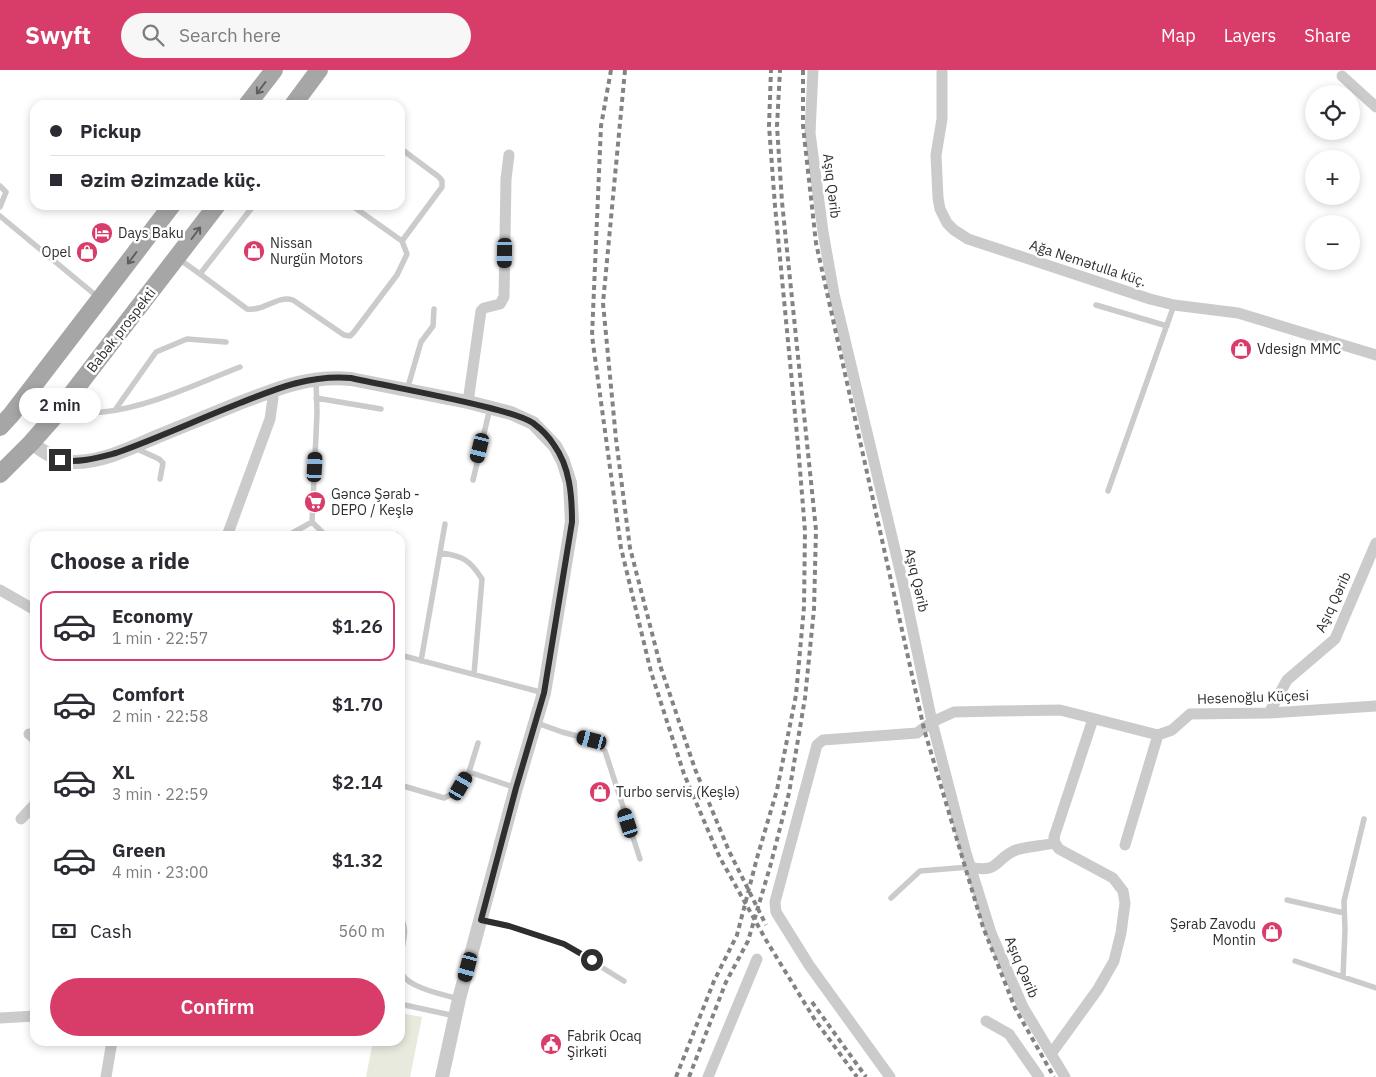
<!DOCTYPE html>
<html lang="en">
<head>
<meta charset="utf-8">
<style>
	body { margin:0; font-family:"IBM Plex Sans",sans-serif; background:#f7f7f7; color:#2b2b33; height:100vh; display:flex; flex-direction:column; font-size:19px; white-space:nowrap }
	* { box-sizing:border-box; margin:0 }
	p { font-size:16px; color:#7c7c81 }
	.icon { flex:none; width:28px; height:28px; fill:none; stroke:currentColor; stroke-width:2; stroke-linecap:round; stroke-linejoin:round }
	.map { position:relative; flex:1; overflow:hidden }
	.sheet { position:absolute; left:30px; top:461px; width:375px; height:515px; display:flex; flex-direction:column; background:#fff; border-radius:15px; box-shadow:0 2px 8px #0003 }
	.sheet>* { flex:none }
	.top-card { position:absolute; left:30px; top:30px; width:375px; height:110px; border-radius:15px; box-shadow:0 2px 8px #0003; display:grid; align-content:center; height:110px; padding:0 20px; background:#fff }
	.tools { position:absolute; left:1305px; top:15px; display:grid; gap:10px }
	.tools a { display:grid; place-items:center; width:55px; height:55px; border-radius:50%; background:#fff; box-shadow:0 2px 8px #0003; font-size:25px }
	.end { position:absolute; width:22px; height:22px; margin:-11px; border:6px solid #2e2e2e; background:#fff; box-shadow:0 0 0 2px #fff }
	.from { border-radius:50% }
	.bubble { position:absolute; height:35px; border-radius:18px; background:#fff; box-shadow:0 2px 8px #0003; font-size:16px; font-weight:600; line-height:35px; text-align:center }
	.car { position:absolute; width:15px; height:30px; margin:-15px -8px; border-radius:6px; box-shadow:0 0 4px 1px #0007; background:linear-gradient(#222 24%,#8ab4d8 0 40%,#222 0 76%,#8ab4d8 0 86%,#222 0) }
	.top-card b { display:flex; align-items:center; gap:18px; height:48px; font-size:19px }
	.top-card b+b { border-top:1px solid #e1e1e2 }
	.top-card i { width:12px; height:12px; background:#2b2b33 }
	ul { padding:0; list-style:none }
	li { display:flex; align-items:center; gap:15px; height:70px; margin:0 10px 8px; padding:0 10px; border:2px solid transparent; border-radius:15px }
	li div { flex:1 }
	li b { display:block; font-size:19px }
	li em { font-style:normal; font-weight:600 }
	li.on { border-color:#d83d6a }
	li>.icon { width:45px; height:45px; stroke-width:1.5 }
	h2 { padding:0 20px; font-size:22px; line-height:60px }
	.pay { display:flex; align-items:center; gap:12px; height:55px; padding:0 20px; font-size:19px }
	.pay p { margin-inline-start:auto }
	.button { display:flex; gap:10px; margin-top:auto; padding:10px 20px }
	.button a { flex:1; height:58px; border-radius:30px; background:#d83d6a; color:#fff; font-size:20px; font-weight:600; line-height:58px; text-align:center }
	header { display:flex; align-items:center; gap:30px; box-sizing:border-box; height:70px; padding:0 25px; background:#d83d6a; color:#fff }
	header strong { font-size:24px }
	nav { display:flex; gap:28px; margin-inline-start:auto; font-size:18px }
	.search { width:350px; height:45px; background:#f7f7f7; display:flex; align-items:center; gap:12px; box-sizing:border-box; padding:0 18px; border-radius:28px; color:#7c7c81; font-size:19px }
	.map>svg:first-child { display:block }
	.pitch { fill:#e7eadd }
	.lines { fill:none; stroke-linecap:round; stroke-linejoin:round }
	.service { stroke:#cbcbcb; stroke-width:5.5 }
	.minor { stroke:#cbcbcb; stroke-width:11 }
	.tertiary { stroke:#cbcbcb; stroke-width:14 }
	.primary { stroke:#a6a6a6; stroke-width:18 }
	.rail { stroke:#838383; stroke-width:4; stroke-dasharray:5 4; stroke-linecap:butt }
	.oneway { stroke:#5e5e5e }
	.route { stroke:#2e2e2e; stroke-width:6 }
	.labels { text-anchor:middle; dominant-baseline:central; stroke-width:5; stroke-linejoin:round; paint-order:stroke }
	.street-label { font-size:14px; fill:#2e2e2e; stroke:#fff }
	.poi-label { font-size:14px; fill:#2e2e2e; stroke:#fff; text-anchor:start }
</style>
</head>
<body>
<header>
<strong>Swyft</strong>
<div class="search"><svg class="icon" aria-label="search" viewBox="0 0 24 24"><circle cx="10" cy="10" r="6"/><path d="M15 15l6 6"/></svg>Search here</div>
<nav><a>Map</a><a>Layers</a><a>Share</a></nav>
</header>
<div class="map">
<svg width="1376" height="1007" viewBox="0 0 1376 1007">
	<rect width="100%" height="100%" fill="#fff"/>
	<!-- pitch -->
	<path class="pitch" d="M400 943 422 947 410 1007H366L373 971H400Z"/>
	<g class="lines">
		<!-- service -->
		<path class="service" d="M400 78 439 107 442 111V117L402 171
			M0 116 6 122 0 137
			M0 146 99 228
			M179 189 200 204 254 135
			M200 204 247 239C263 242 277 225 293 230L344 265 350 266 354 262 397 205 407 184 402 171 351 135
			M1096 235 1167 256
			M316 309 317 343 312 452 326 466
			M407 320 421 272 433 256 434 239
			M316 328 381 339
			M64 337C76 339 90 344 103 342 150 337 196 314 240 297
			M115 340 156 282 187 269 226 272
			M135 378 159 389 163 393 160 409
			M473 410 490 338
			M1108 421 1174 235
			M287 466 312 452
			M396 466V465
			M441 483C463 486 470 490 482 509L474 604
			M400 585 544 623
			M421 591 445 454
			M537 653 562 662 592 670 605 681 640 789
			M478 673 469 702 516 718
			M400 715 444 728 456 722 469 702
			M891 828 920 801 970 797
			M1287 830 1344 843
			M400 847C406 856 405 863 403 873 402 882 397 896 402 904 409 918 445 925 459 929
			M481 850 509 856 564 874 624 911
			M1295 891 1376 918
			M1343 907 1345 860 1344 831 1364 749
			M400 934 455 946"/>
		<!-- minor -->
		<path class="minor" d="M813 0 810 63 823 162 834 224 902 509 932 652 966 783 991 863 1023 937 1065 1007
			M942 0V49L936 85 938 128 940 139 947 153 954 160 968 169 1150 229 1174 235 1238 243 1376 285
			M1342 6 1376 37
			M468 332 481 241 484 238 500 234 504 227 506 109 509 85
			M227 466 270 349 273 328 271 320
			M0 520 35 540
			M1269 643 1287 610 1335 569 1376 473
			M29 664 35 669
			M21 749 35 734
			M1125 775 1158 665
			M970 797C1000 804 995 788 1016 780 1028 776 1042 776 1055 773
			M0 948 35 946
			M986 951 1009 964 1039 1007
			M1051 984 1098 919 1114 891 1121 863 1125 833 1123 821 1113 808 1059 779 1055 773 1054 767 1093 649
			M106 1007 112 971
			M708 1007 757 889
			M890 1007 809 895 776 842 775 832 817 675 823 670 917 663 932 652 954 642 999 641 1060 640 1158 665 1172 660 1190 644 1269 643 1376 636"/>
		<!-- tertiary -->
		<path class="tertiary" d="M31 373C44 382 57 391 72 392 101 393 131 378 156 367 183 356 210 345 237 334 276 319 308 305 351 309L468 332 511 343 533 353 555 376 563 391 570 413 572 452 544 623 516 718 459 929 442 1007"/>
		<!-- primary -->
		<path class="primary" d="M247 35 274 0
			M293 35 319 0
			M0 357 11 345 172 135
			M0 404 31 373 54 347 217 135"/>
		<!-- rail -->
		<path class="rail" d="M611 0 601 56 592 266 621 478 651 602 684 704 719 786 766 870 815 950 857 1007
			M625 0 603 233 616 369 630 478 661 598 695 699 729 781 766 855
			M803 0V56L816 173 924 659 983 857 1015 938 1054 1007
			M812 932 866 1007
			M676 1007 714 911 737 865 757 788 777 720 796 625 804 537 805 461 798 375 775 136 769 56 771 0
			M689 1007 726 912 748 871 770 797 789 723 805 628 814 539 816 460 782 132 777 56 780 0"/>
	</g>
	<!-- one-way arrows -->
	<defs><path id="oneway-shaft" d="M-6 0H5M1.5-3L5.5 0L1.5 3" fill="none" stroke-width="1.6" stroke-linecap="round" stroke-linejoin="round" transform="scale(1.25)"/></defs>
	<g class="oneway">
		<use href="#oneway-shaft" transform="translate(261 18) rotate(127)"/>
		<use href="#oneway-shaft" transform="translate(196 163) rotate(-53)"/>
		<use href="#oneway-shaft" transform="translate(132 188) rotate(127)"/>
	</g>
	<g class="lines">
		<!-- route -->
		<path class="route" d="M60 390C80 393 97 388 116 383 158 368 199 349 240 333 278 318 309 305 351 308 397 318 444 326 490 338 504 342 520 345 533 353 541 359 549 367 554 375 570 397 572 426 572 452L544 623 516 718 481 850 509 856 564 874 592 890"/>
	</g>
	<!-- icons -->
	<defs>
		<g id="hotel-disc" transform="scale(1.125)"><circle r="9.5" fill="#d83d6a" stroke="#fff"/><path d="M-6-4.5h1.5V1H6V5H4.5V3h-9V5H-6ZM-4 0a1.8 1.8 0 1 1 3.6 0ZM.5 0V-2.5h3Q6-2.5 6 0Z" fill="#fff"/></g>
		<g id="shop-disc" transform="scale(1.125)"><circle r="9.5" fill="#d83d6a" stroke="#fff"/><path d="M-5-2.5h2.3a2.7 3.5 0 0 1 5.4 0H5L5.5 6h-11ZM-1.5-2.5h3a1.5 2.3 0 0 0-3 0Z" fill="#fff"/></g>
		<g id="supermarket-disc" transform="scale(1.125)"><circle r="9.5" fill="#d83d6a" stroke="#fff"/><path d="M-6-5.5h2.5l.6 2H6L4.5 2H-2.5L-4.4-4H-6ZM-1.5 3.2a1.3 1.3 0 1 0 .1 0ZM3 3.2a1.3 1.3 0 1 0 .1 0Z" fill="#fff"/></g>
		<g id="civic-disc" transform="scale(1.125)"><circle r="9.5" fill="#d83d6a" stroke="#fff"/><path d="M-.6-6.5H3V-4.5H.6V-3L4-1V1h2V6H-6V1h2V-1L-.6-3ZM-1.2 2.5V6h2.4V2.5Z" fill="#fff"/></g>
	</defs>
	<g fill-rule="evenodd">
		<use href="#hotel-disc" x="102" y="163"/>
		<use href="#shop-disc" x="254" y="181"/>
		<use href="#shop-disc" x="87" y="182"/>
		<use href="#shop-disc" x="1241" y="279"/>
		<use href="#supermarket-disc" x="315" y="432"/>
		<use href="#shop-disc" x="600" y="722"/>
		<use href="#shop-disc" x="1272" y="862"/>
		<use href="#civic-disc" x="551" y="974"/>
	</g>
	<g class="labels">
		<!-- street labels -->
		<g class="street-label">
			<text transform="translate(832 116) rotate(83)">Aşıq Qərib</text>
			<text transform="translate(1088 193) rotate(18)">Ağa Nemətulla küç.</text>
			<text transform="translate(121 260) rotate(-52)">Babək prospekti</text>
			<text transform="translate(917 510) rotate(77)">Aşıq Qərib</text>
			<text transform="translate(1333 532) rotate(-65)">Aşıq Qərib</text>
			<text transform="translate(1253 627) rotate(-2)">Hesenoğlu Küçesi</text>
			<text transform="translate(1022 897) rotate(67)">Aşıq Qərib</text>
		</g>
		<!-- poi labels -->
		<g class="poi-label">
			<text x="118" y="163">Days Baku</text>
			<text x="270" y="173">Nissan<tspan x="270" dy="16">Nurgün Motors</tspan></text>
			<text x="71" y="182" text-anchor="end">Opel</text>
			<text x="1257" y="279">Vdesign MMC</text>
			<text x="331" y="424">Gəncə Şərab -<tspan x="331" dy="16">DEPO / Keşlə</tspan></text>
			<text x="616" y="722">Turbo servis (Keşlə)</text>
			<text x="1256" y="854" text-anchor="end">Şərab Zavodu<tspan x="1256" dy="16">Montin</tspan></text>
			<text x="567" y="966">Fabrik Ocaq<tspan x="567" dy="16">Şirkəti</tspan></text>
		</g>
	</g>
</svg>
<div class="tools">
<a><svg class="icon" aria-label="locate" viewBox="0 0 24 24"><circle cx="12" cy="12" r="6"/><path d="M12 2v4M12 18v4M2 12h4M18 12h4"/></svg></a>
<a>+</a>
<a>−</a>
</div>
<i class="end from" style="left:592px;top:890px"></i>
<i class="end" style="left:60px;top:390px"></i>
<div class="bubble" style="left:19px;top:318px;width:82px">2 min</div>
<i class="car" style="left:505px;top:183px;rotate:181deg"></i>
<i class="car" style="left:480px;top:378px;rotate:194deg"></i>
<i class="car" style="left:315px;top:397px;rotate:3deg"></i>
<i class="car" style="left:592px;top:670px;rotate:285deg"></i>
<i class="car" style="left:461px;top:716px;rotate:30deg"></i>
<i class="car" style="left:628px;top:753px;rotate:342deg"></i>
<i class="car" style="left:468px;top:897px;rotate:195deg"></i>
<div class="top-card">
<b><i class="from"></i>Pickup</b>
<b><i></i>Əzim Əzimzade küç.</b>
</div>
<section class="sheet">
<h2>Choose a ride</h2>
<ul>
<li class="on"><svg class="icon" aria-label="car" viewBox="0 0 24 24"><path d="M5 17H2v-5l4-1 3-4h7l3 4 3 1v5h-3M9 17h6M6 11h13"/><circle cx="7" cy="17" r="2"/><circle cx="17" cy="17" r="2"/></svg><div><b>Economy</b><p>1 min · 22:57</p></div><em>$1.26</em></li>
<li><svg class="icon" aria-label="car" viewBox="0 0 24 24"><path d="M5 17H2v-5l4-1 3-4h7l3 4 3 1v5h-3M9 17h6M6 11h13"/><circle cx="7" cy="17" r="2"/><circle cx="17" cy="17" r="2"/></svg><div><b>Comfort</b><p>2 min · 22:58</p></div><em>$1.70</em></li>
<li><svg class="icon" aria-label="car" viewBox="0 0 24 24"><path d="M5 17H2v-5l4-1 3-4h7l3 4 3 1v5h-3M9 17h6M6 11h13"/><circle cx="7" cy="17" r="2"/><circle cx="17" cy="17" r="2"/></svg><div><b>XL</b><p>3 min · 22:59</p></div><em>$2.14</em></li>
<li><svg class="icon" aria-label="car" viewBox="0 0 24 24"><path d="M5 17H2v-5l4-1 3-4h7l3 4 3 1v5h-3M9 17h6M6 11h13"/><circle cx="7" cy="17" r="2"/><circle cx="17" cy="17" r="2"/></svg><div><b>Green</b><p>4 min · 23:00</p></div><em>$1.32</em></li>
</ul>
<div class="pay"><svg class="icon" aria-label="cash" viewBox="0 0 24 24"><path d="M3 7h18v10H3z"/><circle cx="12" cy="12" r="2"/></svg>Cash<p>560 m</p></div>
<div class="button"><a>Confirm</a></div>
</section>
</div>
</body>
</html>
